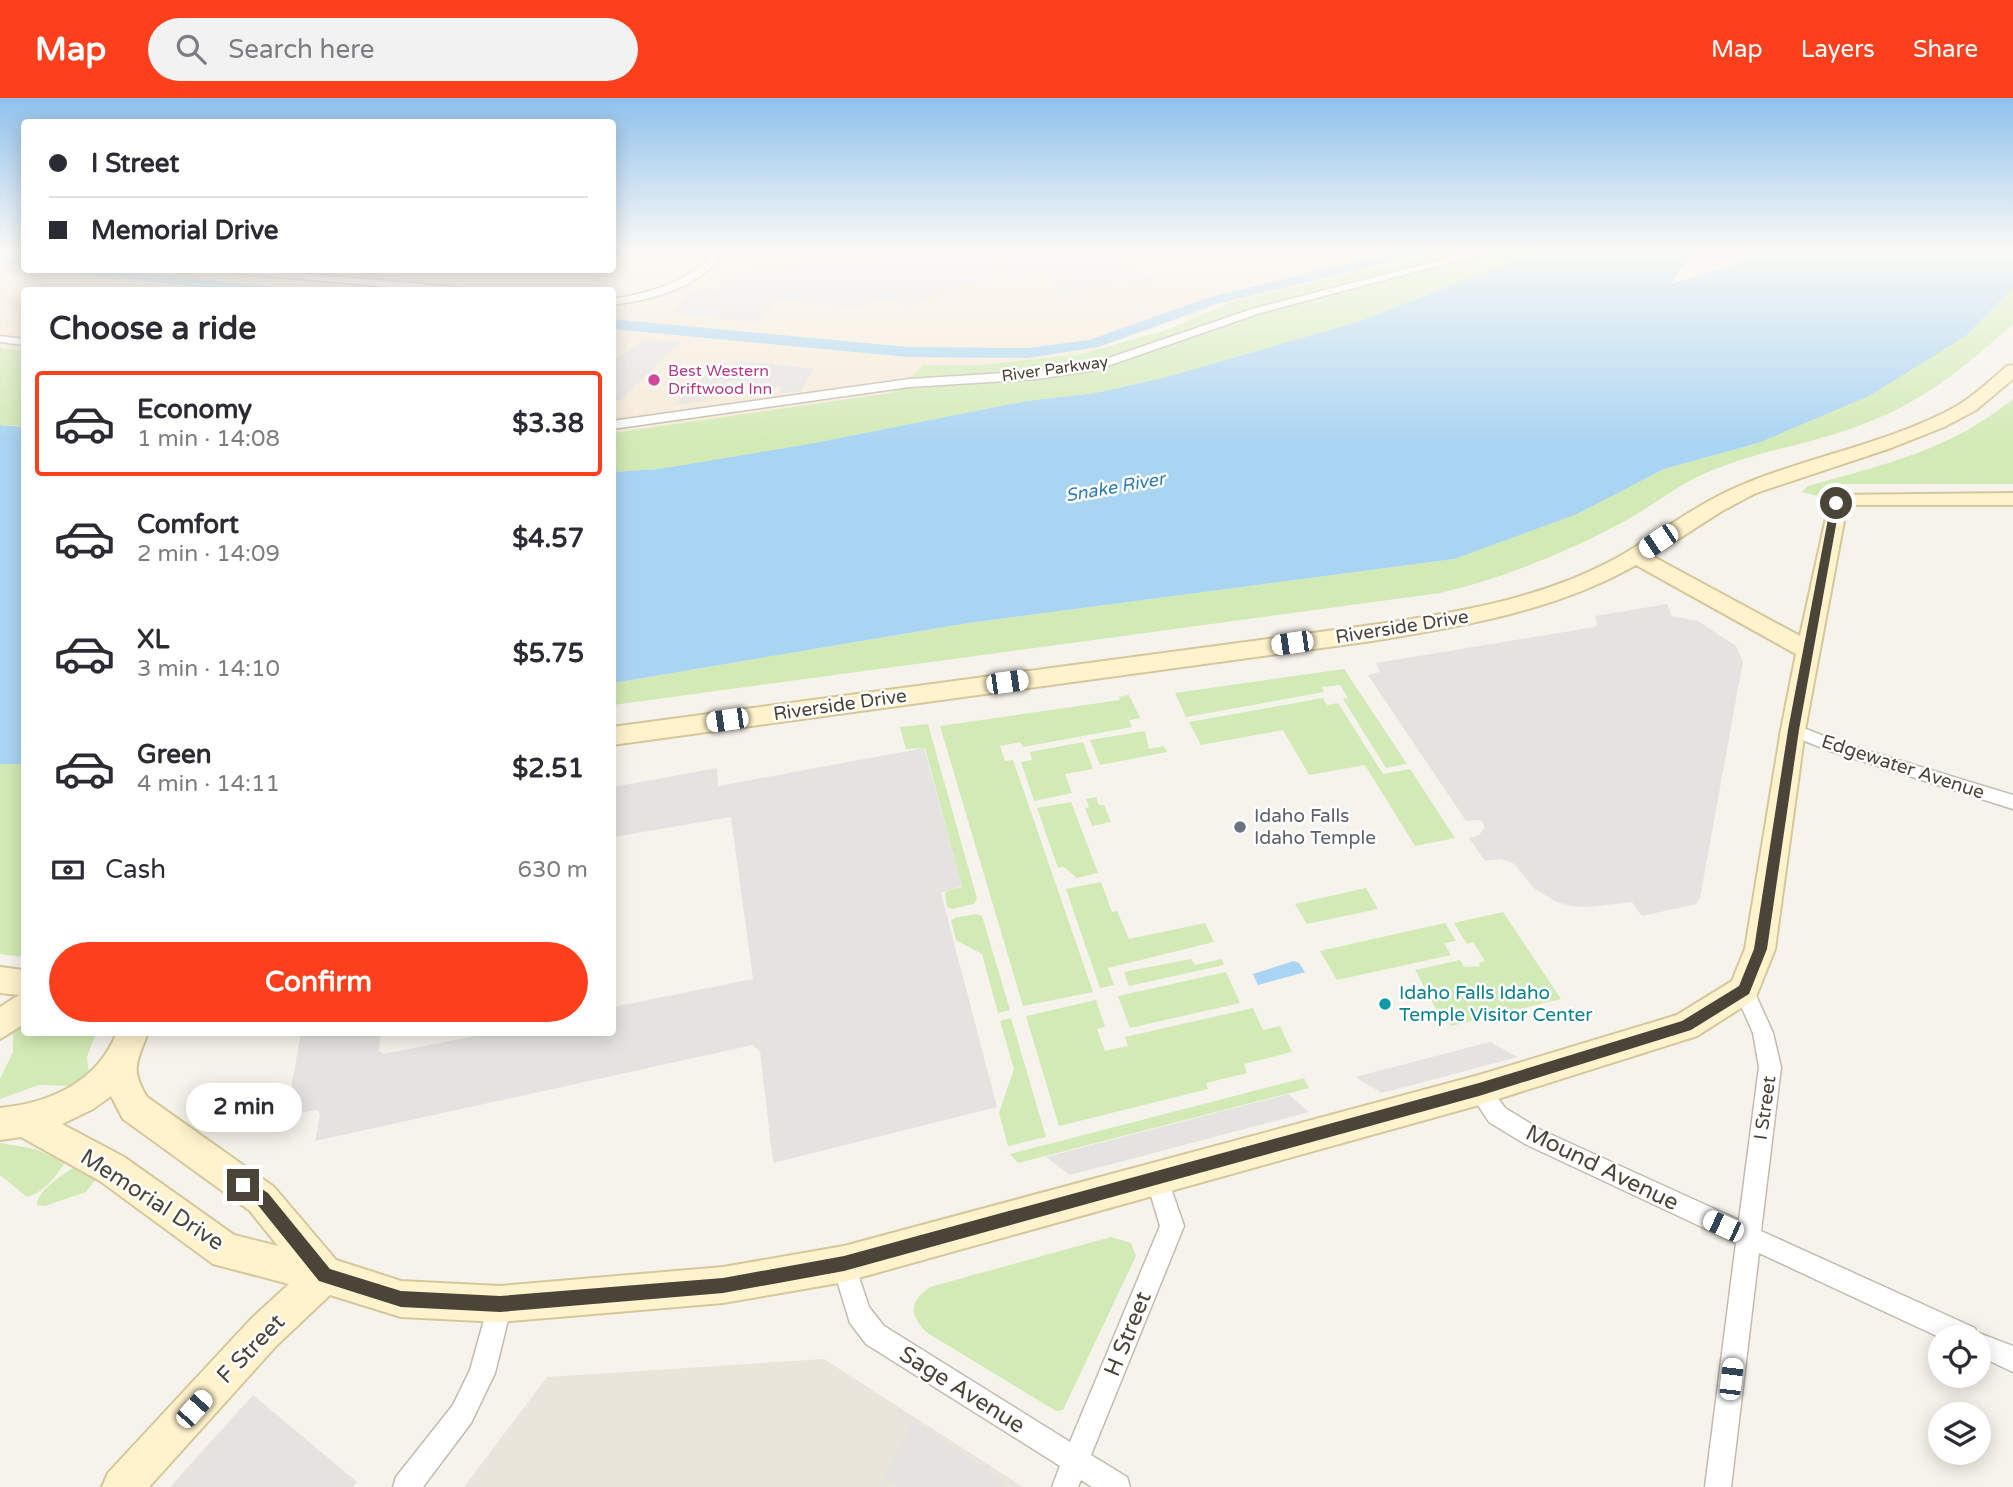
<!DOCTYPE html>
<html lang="en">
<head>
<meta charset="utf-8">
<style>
	body { margin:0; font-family:"Varela Round",sans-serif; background:#f2f2f3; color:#2b2b33; height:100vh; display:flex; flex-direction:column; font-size:26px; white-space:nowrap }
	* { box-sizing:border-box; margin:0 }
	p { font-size:23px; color:#7c7c81 }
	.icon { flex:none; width:38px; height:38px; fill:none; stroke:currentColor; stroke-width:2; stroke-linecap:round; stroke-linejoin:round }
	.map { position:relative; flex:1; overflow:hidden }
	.side { position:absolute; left:21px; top:189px; width:595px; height:749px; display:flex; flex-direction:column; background:#fff; border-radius:7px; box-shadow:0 4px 18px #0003 }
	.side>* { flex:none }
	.guide { position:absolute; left:21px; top:21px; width:595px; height:154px; border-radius:7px; box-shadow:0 4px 18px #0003; display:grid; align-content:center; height:154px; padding:0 28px; background:#fff }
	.buttons { position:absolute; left:1928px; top:1227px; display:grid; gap:14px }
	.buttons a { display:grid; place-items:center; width:63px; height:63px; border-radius:50%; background:#fff; box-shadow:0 4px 18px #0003; font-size:35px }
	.end { position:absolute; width:32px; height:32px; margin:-16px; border:9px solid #4b4439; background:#fff; box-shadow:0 0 0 4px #fff }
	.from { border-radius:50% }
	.bubble { position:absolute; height:49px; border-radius:24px; background:#fff; box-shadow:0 4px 18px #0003; font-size:23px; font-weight:800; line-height:49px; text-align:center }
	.car { position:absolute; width:21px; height:42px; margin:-21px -10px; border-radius:9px; box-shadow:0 0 5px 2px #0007; background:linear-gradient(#fff 24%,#345 0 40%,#fff 0 76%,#345 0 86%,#fff 0) }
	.guide b { display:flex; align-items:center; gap:24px; height:66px; font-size:26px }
	.guide b+b { border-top:2px solid #e1e1e2 }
	.guide i { width:18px; height:18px; background:#2b2b33 }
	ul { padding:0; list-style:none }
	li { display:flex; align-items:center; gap:21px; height:105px; margin:0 14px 10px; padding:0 14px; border:4px solid transparent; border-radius:7px }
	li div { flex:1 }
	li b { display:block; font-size:26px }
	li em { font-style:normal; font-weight:800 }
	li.on { border-color:#fc3f1d }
	li>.icon { width:63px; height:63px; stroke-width:1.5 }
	h2 { padding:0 28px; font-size:32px; line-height:84px }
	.pay { display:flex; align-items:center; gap:18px; height:77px; padding:0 28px; font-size:26px }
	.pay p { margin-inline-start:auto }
	.action { display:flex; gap:14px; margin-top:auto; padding:14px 28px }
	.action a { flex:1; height:80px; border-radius:42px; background:#fc3f1d; color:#fff; font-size:28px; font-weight:800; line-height:80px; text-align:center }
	header { display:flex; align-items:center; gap:42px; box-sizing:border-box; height:98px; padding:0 35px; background:#fc3f1d; color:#fff }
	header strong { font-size:33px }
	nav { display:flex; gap:38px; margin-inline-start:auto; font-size:24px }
	.search { width:490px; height:63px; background:#f2f2f3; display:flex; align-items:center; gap:18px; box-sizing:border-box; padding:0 24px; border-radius:38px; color:#7c7c81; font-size:26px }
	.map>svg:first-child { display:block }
	.residential { fill:#eae5da }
	.commercial { fill:#f7ead8 }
	.green { fill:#d2eab5 }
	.parking { fill:#e5e3e0 }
	.water { fill:#a9d4f2 }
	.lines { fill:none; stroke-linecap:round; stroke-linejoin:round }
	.canal { fill:#a9d4f2; fill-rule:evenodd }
	.street-casing { stroke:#c2bbae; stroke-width:3 }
	.secondary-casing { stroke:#d6c79b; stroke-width:4 }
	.street { fill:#fff; fill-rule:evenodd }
	.secondary { fill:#fff3cd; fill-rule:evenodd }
	.route { fill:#4b4439 }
	.hotel-dot { fill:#d1479c; stroke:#fff; stroke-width:2.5 }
	.worship-dot { fill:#6b7280; stroke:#fff; stroke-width:2.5 }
	.culture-dot { fill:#0f9aa8; stroke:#fff; stroke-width:2.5 }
	.labels { text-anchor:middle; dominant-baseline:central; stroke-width:5; stroke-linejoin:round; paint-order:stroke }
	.far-street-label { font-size:16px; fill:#4b4439; stroke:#fff }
	.far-hotel-label { font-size:16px; fill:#b23c85; stroke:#fff; text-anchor:start }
	.far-water-label { font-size:18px; font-style:italic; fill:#2e7ab2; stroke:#fff }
	.street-label { font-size:19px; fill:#4b4439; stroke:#fff }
	.worship-label { font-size:19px; fill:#5b616d; stroke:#fff; text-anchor:start }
	.culture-label { font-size:19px; fill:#0d838f; stroke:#fff; text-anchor:start }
	.near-street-label { font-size:23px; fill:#4b4439; stroke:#fff }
</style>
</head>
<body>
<header>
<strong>Map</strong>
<div class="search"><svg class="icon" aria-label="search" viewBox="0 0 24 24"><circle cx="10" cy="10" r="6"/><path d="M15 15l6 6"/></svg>Search here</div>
<nav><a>Map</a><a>Layers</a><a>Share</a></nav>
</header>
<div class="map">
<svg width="2013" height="1389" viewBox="0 0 2013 1389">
	<rect width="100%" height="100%" fill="#f6f3ec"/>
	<!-- residential -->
	<path class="residential" d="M824 1261 1023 1389H464L547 1279Z"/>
	<!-- commercial -->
	<path class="commercial" d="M0 154H24V172H612L613 154H1441L1231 204 1082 256 980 267H925L891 295 612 335V192H24V253L0 250Z"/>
	<!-- green -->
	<path class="green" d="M1441 154H1537L1360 223 1167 279 1095 295 1026 303 809 346 659 371 613 374 612 335 891 295 924 267H980L1082 256 1169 231 1231 204Z
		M2013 190V226C1958 274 1923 305 1853 330 1805 347 1753 354 1706 375 1676 388 1651 409 1623 424 1565 455 1504 480 1440 495L613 607V585L968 525 1454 461 1576 416 1664 371 1758 345 1967 237Z
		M0 250 24 253V328L0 327Z
		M2013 301V386H1842L1829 387 1818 398 1802 394 1808 388C1886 366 1948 353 2013 301Z
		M1344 571 1407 666 1386 670 1343 601 1348 600 1340 587 1322 589 1324 594 1186 619 1175 595Z
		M1129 597 1140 620 1130 622 1126 614 1132 629 1023 649 1020 644 1000 648 1005 663 1013 662 1093 894 1023 908 940 628 1120 602 1119 599Z
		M1323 600 1327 607 1338 605 1383 676 1410 671 1455 740 1415 748 1365 667 1309 677 1283 632 1201 647 1189 624Z
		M928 626 977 801 974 806 952 811 947 809 945 796 947 793 962 789 925 650 906 651 900 629Z
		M1145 633 1149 651 1164 648 1167 654 1100 667 1090 642Z
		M1083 644 1093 671 1065 676 1072 695 1034 703 1021 664 1032 662 1030 654Z
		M0 666H24V859L0 856Z
		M1096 699 1099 707H1104L1111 724 1092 728 1085 710 1089 709 1086 701Z
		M1071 704 1098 775 1077 780 1064 769 1058 770 1037 710Z
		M1101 784 1112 814 1117 813 1129 841 1205 825 1214 844 1108 870 1114 887 1100 890 1066 791Z
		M1366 790 1378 811 1307 826 1295 806Z
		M1503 814 1561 901 1451 928 1444 917 1440 918 1415 872 1460 862 1464 869 1480 868 1479 865 1485 863 1473 844 1467 846 1454 825Z
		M976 816 982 818 1010 912 998 915 982 856 956 842 951 823 954 820Z
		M1445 825 1456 843 1444 845 1451 857 1337 882 1320 853Z
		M1191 861 1195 867 1222 861 1224 867 1129 888 1124 874Z
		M1226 874 1240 905 1130 930 1118 898Z
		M1096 902 1105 929 1097 931 1105 953 1128 948 1125 939 1253 910 1263 932 1280 928 1292 954 1244 966 1247 975 1206 985 1208 991 1059 1028 1026 918Z
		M1011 920 1046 1039 1008 1048 999 1015 1014 971 1000 923Z
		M24 926V934L96 935 87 959 89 976 73 988 39 987 0 1001V981L13 954V936Z
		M1304 980 1309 990 1018 1065 1010 1056Z
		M0 1045 35 1051 65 1064C57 1078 43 1095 27 1099L0 1077Z
		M75 1069 95 1082 86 1094 45 1108 37 1107C36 1094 64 1075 75 1069Z
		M1111 1139 1131 1145 1136 1158 1063 1312 1056 1313 926 1234C909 1216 909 1204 930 1189Z"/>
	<!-- parking -->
	<path class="parking" d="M923 154H1106L1160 183 1138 189 1124 182 1067 194 1047 179 1009 181 1003 171 989 173 994 182 961 187 936 199 906 208 894 202 883 201 855 209 777 201 759 225 674 216 691 196 704 190 720 192 736 173 748 174 751 168 859 167Z
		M644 241 681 244 620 303H613V263Z
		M735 263 774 266 814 271 801 293 777 296 782 289 735 283 727 284 704 303 674 307 714 270 733 267Z
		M1667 506 1672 518 1698 523 1736 548 1743 563 1700 800 1696 806 1642 818 1632 804 1589 809 1571 808 1557 804 1535 791 1513 765 1500 761 1485 763 1469 740 1479 737 1484 731V726L1480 722 1466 723 1368 577 1380 574 1376 565 1595 529 1597 527 1595 518Z
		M924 650 962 788 941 795 997 1009 773 1065 760 953 753 947 315 1043 320 1017 318 1012 286 1017 301 935H381L379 953 383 956 491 935 612 934 613 909 753 881 731 719 613 739V689L717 670 718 688Z
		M1490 944 1518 959 1382 995 1355 979Z
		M1288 996 1309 1014 1070 1077 1046 1059Z
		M253 1297 357 1384 353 1389H170Z
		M914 1323 1003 1383 1000 1389H897L883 1379Z"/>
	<!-- water -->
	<path class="water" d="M1537 154H1693L1671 186 1743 163 1756 154H2013V190L1967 237 1869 298 1758 345 1664 371 1577 416 1454 461 968 525 613 585V374L659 371 809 346 1026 303 1095 295 1167 279 1360 223Z
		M0 327 24 329V666H0Z
		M1294 863 1299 865 1305 874 1258 887 1253 876Z"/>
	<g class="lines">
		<!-- canal -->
		<path class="canal" d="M1395 154H1420L1418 157 1220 205 1098 249 1028 260 908 259 612 231V221L908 249 1028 250 1089 242 1210 199Z
			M0 156 24 160V168L0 164Z
			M71 172H115L266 188 273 192H229L78 176Z"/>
		<!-- street casing -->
		<g class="street-casing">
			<path id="street" d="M715 154H726C697 190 656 201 612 207V201C652 195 687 184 715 154Z
				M1472 154H1490L1260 215 1096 272 1037 281 909 289 612 331V323L909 281 1037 273 1094 265 1252 211Z
				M230 172H264L455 189 460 192H425L235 175Z
				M0 238 24 241V247L0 244Z
				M1793 626 1842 645 2013 697V711L1830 653 1787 636 1785 632 1787 628Z
				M1744 883 1751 886 1773 935 1781 969 1761 1133 1975 1230 1976 1234 2013 1248V1274L1979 1258V1239L1941 1240 1759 1155 1731 1389H1705L1736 1145 1525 1046 1489 1024 1468 992 1471 985 1479 982 1487 985 1505 1010 1541 1032 1739 1122 1759 969 1753 935 1734 892 1737 886Z
				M1157 1070 1165 1073 1184 1128 1091 1357 1127 1379 1130 1389H1092L1081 1382 1078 1389H1052L1060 1368 866 1246 850 1225 832 1166 836 1158 844 1154 852 1158 869 1209 884 1228 1070 1344 1160 1128 1146 1081 1149 1073Z
				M500 1194 509 1197 512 1206 495 1275 471 1325 423 1389H393L396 1379 453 1307 470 1272 491 1197Z"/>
		</g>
		<!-- secondary casing -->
		<g class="secondary-casing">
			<path id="secondary" d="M2013 267V281L1976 312 1944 329 1891 350 1756 395 1722 413 1652 458 1800 538 1831 397 2013 395V407H1847L1805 632 1775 851 1755 901 1697 938 1479 1007 844 1184 723 1205 500 1224 401 1219 330 1197 277 1247 149 1389H102L108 1375 251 1221 289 1186 213 1166 100 1083 21 1039 0 1042V1010C50 1005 98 984 117 934H148C138 963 129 970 147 999L274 1089 336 1162 401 1183 500 1188 723 1169 844 1148 1479 977 1677 917 1732 883 1745 851 1781 632 1796 556 1636 467C1555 513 1463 528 1372 543L612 647V629L1372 527C1454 515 1537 502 1611 463 1656 439 1696 405 1744 386 1814 357 1890 345 1957 308 1975 297 1991 282 2007 268ZM111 998 123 1021 250 1113 278 1148 234 1137 124 1059 62 1026 93 1011Z
				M0 869 24 872V926L0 941V909L19 897 0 895Z"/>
		</g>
		<!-- street -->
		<use href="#street" class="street"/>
		<!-- secondary -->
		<use href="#secondary" class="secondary"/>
	</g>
	<!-- sky -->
	<linearGradient id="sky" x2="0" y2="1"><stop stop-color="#8fc1ec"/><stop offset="0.44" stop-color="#fbfaf6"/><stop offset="1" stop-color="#fbfaf6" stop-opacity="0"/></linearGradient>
	<rect width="2013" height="349" fill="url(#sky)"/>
	<!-- route -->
	<path class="route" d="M1836 402 1840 405 1799 632 1767 851 1749 896 1691 932 1479 998 844 1173 723 1195 500 1214 401 1209 319 1183 257 1106 238 1092 236 1087 238 1082 243 1079 268 1095 330 1171 401 1193 500 1198 723 1180 844 1158 1479 985 1682 923 1739 888 1754 851 1788 632 1831 405Z"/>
	<!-- markers -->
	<circle class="hotel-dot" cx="654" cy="282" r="7"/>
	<circle class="worship-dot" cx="1240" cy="729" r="7"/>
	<circle class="culture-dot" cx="1385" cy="906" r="7"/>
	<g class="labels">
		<!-- far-street labels -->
		<g class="far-street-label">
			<text transform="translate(1055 271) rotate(-8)">River Parkway</text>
		</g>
		<!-- far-hotel labels -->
		<g class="far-hotel-label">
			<text x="668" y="273">Best Western<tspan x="668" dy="18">Driftwood Inn</tspan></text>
		</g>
		<!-- far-water labels -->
		<g class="far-water-label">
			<text transform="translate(1115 389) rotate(-10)">Snake River</text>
		</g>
		<!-- street labels -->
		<g class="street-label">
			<text transform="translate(1402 529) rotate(-9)">Riverside Drive</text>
			<text transform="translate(840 607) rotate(-8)">Riverside Drive</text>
			<text transform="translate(1903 669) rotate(18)">Edgewater Avenue</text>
			<text transform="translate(1765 1010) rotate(-82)">I Street</text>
		</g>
		<!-- worship labels -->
		<g class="worship-label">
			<text x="1254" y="718">Idaho Falls<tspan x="1254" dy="22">Idaho Temple</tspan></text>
		</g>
		<!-- culture labels -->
		<g class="culture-label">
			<text x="1399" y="895">Idaho Falls Idaho<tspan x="1399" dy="22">Temple Visitor Center</tspan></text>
		</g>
		<!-- near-street labels -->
		<g class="near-street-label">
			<text transform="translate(1602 1070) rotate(26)">Mound Avenue</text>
			<text transform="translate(152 1102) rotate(33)">Memorial Drive</text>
			<text transform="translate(1128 1236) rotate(-68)">H Street</text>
			<text transform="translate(251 1251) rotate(-46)">F Street</text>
			<text transform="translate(962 1292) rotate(32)">Sage Avenue</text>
		</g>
	</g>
</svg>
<div class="buttons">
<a><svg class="icon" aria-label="locate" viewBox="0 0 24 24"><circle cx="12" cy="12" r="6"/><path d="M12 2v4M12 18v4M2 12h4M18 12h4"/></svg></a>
<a><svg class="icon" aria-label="layers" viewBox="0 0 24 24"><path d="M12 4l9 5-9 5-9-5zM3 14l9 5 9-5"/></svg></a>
</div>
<i class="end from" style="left:1836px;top:405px"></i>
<i class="end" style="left:243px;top:1087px"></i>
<div class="bubble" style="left:186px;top:985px;width:116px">2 min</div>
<i class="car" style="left:1658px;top:443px;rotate:236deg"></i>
<i class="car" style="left:1292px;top:545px;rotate:262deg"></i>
<i class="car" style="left:1007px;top:584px;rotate:82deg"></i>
<i class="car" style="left:727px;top:622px;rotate:262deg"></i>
<i class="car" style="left:1723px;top:1128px;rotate:295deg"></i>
<i class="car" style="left:1731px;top:1281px;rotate:7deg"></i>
<i class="car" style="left:194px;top:1311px;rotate:42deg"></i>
<div class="guide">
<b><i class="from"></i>I Street</b>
<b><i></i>Memorial Drive</b>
</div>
<section class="side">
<h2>Choose a ride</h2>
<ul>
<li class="on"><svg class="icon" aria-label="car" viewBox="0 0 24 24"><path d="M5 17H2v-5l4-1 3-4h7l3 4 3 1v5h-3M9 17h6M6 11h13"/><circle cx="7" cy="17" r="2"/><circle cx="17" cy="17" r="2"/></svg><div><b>Economy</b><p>1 min · 14:08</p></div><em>$3.38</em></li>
<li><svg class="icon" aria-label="car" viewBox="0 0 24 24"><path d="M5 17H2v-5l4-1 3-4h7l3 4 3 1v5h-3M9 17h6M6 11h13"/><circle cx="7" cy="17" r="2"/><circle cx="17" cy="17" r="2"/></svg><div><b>Comfort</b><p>2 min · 14:09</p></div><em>$4.57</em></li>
<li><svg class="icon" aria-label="car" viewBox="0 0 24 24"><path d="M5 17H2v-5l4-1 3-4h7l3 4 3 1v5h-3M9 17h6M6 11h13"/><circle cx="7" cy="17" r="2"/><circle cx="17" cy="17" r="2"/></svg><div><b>XL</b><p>3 min · 14:10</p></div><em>$5.75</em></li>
<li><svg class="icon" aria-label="car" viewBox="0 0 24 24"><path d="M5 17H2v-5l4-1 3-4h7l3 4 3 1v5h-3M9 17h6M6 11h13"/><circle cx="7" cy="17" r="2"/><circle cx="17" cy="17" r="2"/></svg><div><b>Green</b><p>4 min · 14:11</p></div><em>$2.51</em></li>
</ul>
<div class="pay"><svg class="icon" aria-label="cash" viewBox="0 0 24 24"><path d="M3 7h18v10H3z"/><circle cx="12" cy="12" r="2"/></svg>Cash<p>630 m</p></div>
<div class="action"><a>Confirm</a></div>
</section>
</div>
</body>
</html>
